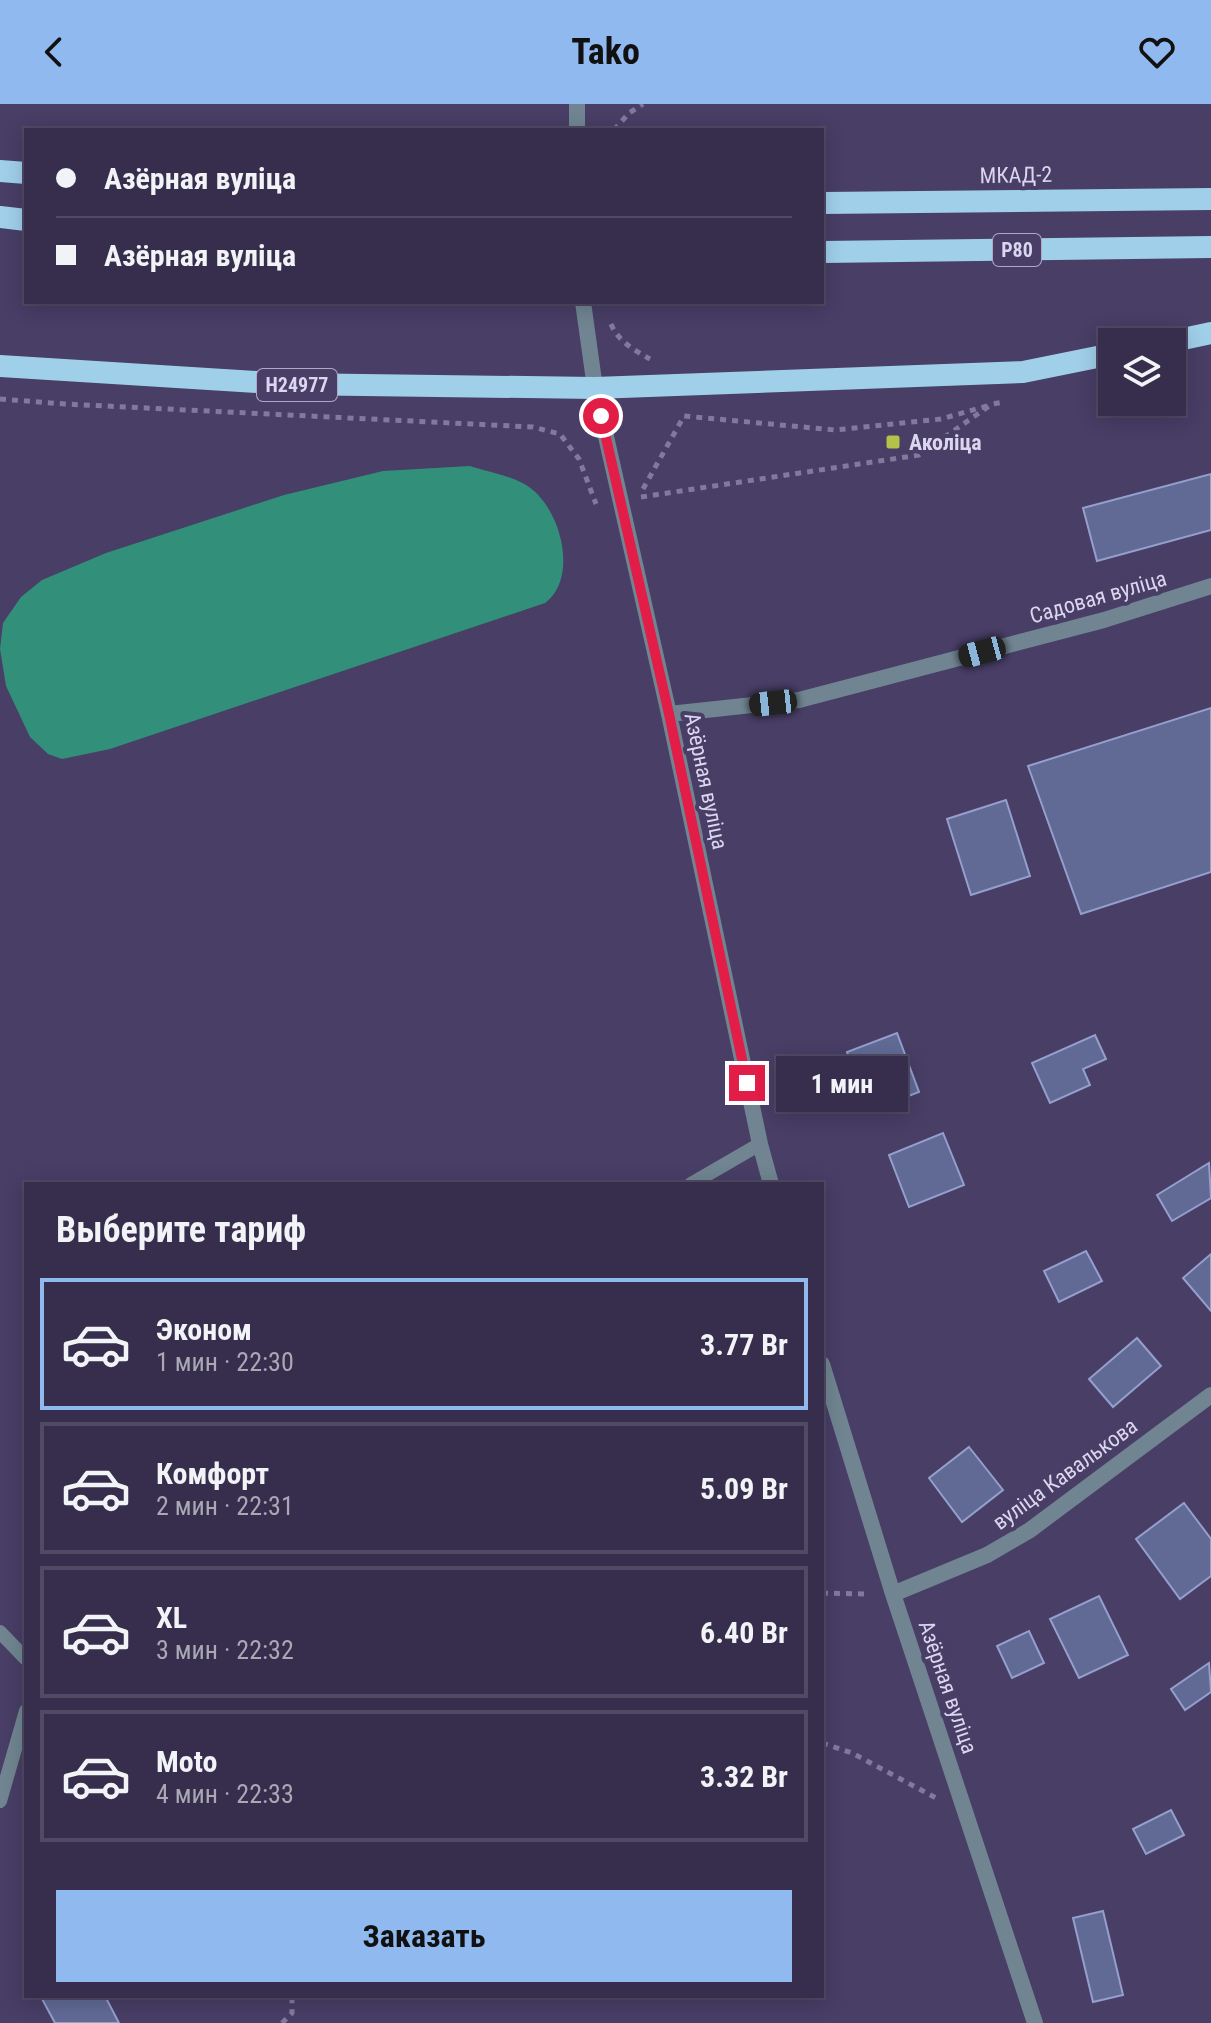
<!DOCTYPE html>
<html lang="ru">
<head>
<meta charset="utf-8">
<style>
	body { margin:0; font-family:"Roboto Condensed",sans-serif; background:#3d3653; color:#f1f3f6; height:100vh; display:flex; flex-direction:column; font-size:30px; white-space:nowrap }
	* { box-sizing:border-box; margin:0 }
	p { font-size:26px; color:#aaa8b5 }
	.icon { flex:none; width:44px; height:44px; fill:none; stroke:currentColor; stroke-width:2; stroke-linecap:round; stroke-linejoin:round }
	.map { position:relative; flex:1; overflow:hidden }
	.sheet { position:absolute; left:24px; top:1078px; width:800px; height:816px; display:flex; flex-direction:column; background:#362e4c; border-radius:0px; box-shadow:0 4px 20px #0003,0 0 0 2px #504a64 }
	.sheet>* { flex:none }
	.hud { position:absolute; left:24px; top:24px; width:800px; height:176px; border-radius:0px; box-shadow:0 4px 20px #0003,0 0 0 2px #504a64; display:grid; align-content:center; height:176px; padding:0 32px; background:#362e4c }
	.tools { position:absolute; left:1098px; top:224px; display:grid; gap:16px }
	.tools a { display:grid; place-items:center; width:88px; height:88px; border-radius:0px; background:#362e4c; box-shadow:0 4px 20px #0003,0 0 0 2px #504a64; font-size:40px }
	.end { position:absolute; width:36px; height:36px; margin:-18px; border:10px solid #e11d48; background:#fff; box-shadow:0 0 0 4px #fff }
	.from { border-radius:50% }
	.bubble { position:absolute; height:56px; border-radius:0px; background:#362e4c; box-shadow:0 4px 20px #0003,0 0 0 2px #504a64; font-size:26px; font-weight:700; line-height:56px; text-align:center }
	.car { position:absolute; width:24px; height:48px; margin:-24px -12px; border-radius:10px; box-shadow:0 0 6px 2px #0007; background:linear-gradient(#222 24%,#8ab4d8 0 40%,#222 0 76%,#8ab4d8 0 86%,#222 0) }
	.hud b { display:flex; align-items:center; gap:28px; height:76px; font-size:30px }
	.hud b+b { border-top:2px solid #504a64 }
	.hud i { width:20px; height:20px; background:#f1f3f6 }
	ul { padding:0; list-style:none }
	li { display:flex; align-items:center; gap:24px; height:132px; margin:0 16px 12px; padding:0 16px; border:4px solid #504a64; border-radius:0px }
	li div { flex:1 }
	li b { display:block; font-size:30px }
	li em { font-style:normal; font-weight:700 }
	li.active { border-color:#90b9f0 }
	li>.icon { width:72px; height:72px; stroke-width:1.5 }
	h2 { padding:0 32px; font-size:36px; line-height:96px }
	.action { display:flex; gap:16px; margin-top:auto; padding:16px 32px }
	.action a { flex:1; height:92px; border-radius:0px; background:#90b9f0; color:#111; font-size:32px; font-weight:700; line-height:92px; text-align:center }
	header { display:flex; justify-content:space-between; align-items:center; height:104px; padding:0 32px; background:#90b9f0; color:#111; font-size:36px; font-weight:700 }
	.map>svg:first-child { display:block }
	.water { fill:#32907a }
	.building { fill:#616a95; stroke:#959fcd; stroke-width:2 }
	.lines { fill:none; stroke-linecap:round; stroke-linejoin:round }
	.path { stroke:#827a9c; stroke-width:5; stroke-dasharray:6 6; stroke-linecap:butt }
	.service { stroke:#708591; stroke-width:14 }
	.minor { stroke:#708591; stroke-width:16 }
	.tertiary { stroke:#708591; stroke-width:16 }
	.trunk { stroke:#a0cfea; stroke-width:22 }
	.route { stroke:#e11d48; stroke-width:10 }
	.poi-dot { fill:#b5c249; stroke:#483e66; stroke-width:3 }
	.labels { text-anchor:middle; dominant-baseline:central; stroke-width:8; stroke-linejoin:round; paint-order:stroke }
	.shield { fill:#483e66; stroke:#afa8c6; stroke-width:2 }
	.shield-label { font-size:20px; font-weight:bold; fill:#dbd6ef }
	.street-label { font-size:22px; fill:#dbd6ef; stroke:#483e66 }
	.poi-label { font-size:22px; font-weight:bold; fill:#dbd6ef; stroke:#483e66; text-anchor:start }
</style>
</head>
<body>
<header><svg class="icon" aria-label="back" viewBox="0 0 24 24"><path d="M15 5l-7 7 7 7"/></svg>Tako<svg class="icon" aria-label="heart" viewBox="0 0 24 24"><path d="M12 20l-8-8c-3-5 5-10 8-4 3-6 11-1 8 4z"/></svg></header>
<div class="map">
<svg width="1211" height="1919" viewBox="0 0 1211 1919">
	<rect width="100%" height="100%" fill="#483e66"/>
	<!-- water -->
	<path class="water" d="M470 362C488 368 514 372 529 383 561 405 579 474 545 499L110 645 62 655 48 650 30 633 6 582 0 545 3 519 21 493 42 476 106 449 284 391 383 367Z"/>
	<!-- building -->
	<path class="building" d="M1211 370V426L1097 457 1083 404Z
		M1211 604V768L1081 810 1028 662Z
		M1006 696 1030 772 971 791 947 715Z
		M897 929 919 988 870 1007 847 948Z
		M1095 931 1106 955 1083 965 1090 981 1050 999 1032 959Z
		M943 1029 964 1081 909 1103 889 1051Z
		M1209 1059 1211 1094 1172 1117 1157 1091Z
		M1086 1147 1102 1177 1059 1198 1044 1167Z
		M1211 1150V1207L1183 1174Z
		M1137 1234 1161 1262 1113 1303 1089 1275Z
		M969 1343 1003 1386 962 1418 929 1374Z
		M1184 1399 1211 1435V1472L1180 1495 1136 1435Z
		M1099 1492 1128 1551 1079 1574 1050 1515Z
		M1029 1527 1044 1559 1012 1574 997 1542Z
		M1209 1559 1211 1588 1185 1606 1171 1585Z
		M1171 1706 1184 1731 1146 1750 1133 1725Z
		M1103 1807 1123 1891 1093 1898 1073 1814Z
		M43 1892H105L119 1919H55L41 1893Z"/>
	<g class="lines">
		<!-- path -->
		<path class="path" d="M614 26 629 9 643 0
			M611 220C618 237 634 246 650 255
			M0 295 65 300 533 323 560 330 579 355 596 400
			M643 385 684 312 835 326 941 315 987 302
			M641 393 919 351 992 300 1004 298
			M822 1489 869 1490
			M822 1639 852 1649 936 1694
			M282 1919 292 1909V1892"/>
		<!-- service -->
		<path class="service" d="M691 1080 760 1040
			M0 1528 26 1555
			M0 1697 26 1607"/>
		<!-- minor -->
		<path class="minor" d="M595 284 669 610 760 1040 771 1080
			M669 610 799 596 1104 516 1211 482
			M822 1260 893 1490 1035 1919
			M893 1490 987 1451 1030 1426 1211 1291"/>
		<!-- tertiary -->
		<path class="tertiary" d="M577 0V26
			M583 198 595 284"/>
		<!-- trunk -->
		<path class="trunk" d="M0 67 26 69
			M822 99 1211 95
			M0 113 26 116
			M822 148 1211 143
			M1169 238 1211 229
			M0 262 289 280 595 284 1023 268 1112 250"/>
	</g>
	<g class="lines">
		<!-- route -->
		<path class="route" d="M601 312 669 610 747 979"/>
	</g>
	<!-- markers -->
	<rect class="poi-dot" x="885" y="330" width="16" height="16" rx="4"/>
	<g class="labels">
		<!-- shield labels -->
		<g class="shield">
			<rect x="993" y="130" width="48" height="32" rx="6"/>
			<rect x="257" y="265" width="80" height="32" rx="6"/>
		</g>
		<g class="shield-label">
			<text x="1017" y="146">Р80</text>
			<text x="297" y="281">Н24977</text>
		</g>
		<!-- street labels -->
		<g class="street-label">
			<text transform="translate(1016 71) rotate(-1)">МКАД-2</text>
			<text transform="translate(1098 493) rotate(-16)">Садовая вуліца</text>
			<text transform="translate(706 677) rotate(78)">Азёрная вуліца</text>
			<text transform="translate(1065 1370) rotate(-36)">вуліца Кавалькова</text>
			<text transform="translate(948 1583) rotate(71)">Азёрная вуліца</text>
		</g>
		<!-- poi labels -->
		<g class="poi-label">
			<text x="909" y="338">Аколіца</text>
		</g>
	</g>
</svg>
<div class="tools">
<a><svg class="icon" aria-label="layers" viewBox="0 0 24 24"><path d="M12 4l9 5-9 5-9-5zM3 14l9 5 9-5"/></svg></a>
</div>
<i class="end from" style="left:601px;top:312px"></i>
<i class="end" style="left:747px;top:979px"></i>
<div class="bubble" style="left:776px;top:952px;width:132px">1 мин</div>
<i class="car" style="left:982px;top:548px;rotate:255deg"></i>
<i class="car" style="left:773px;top:599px;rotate:264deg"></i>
<div class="hud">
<b><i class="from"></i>Азёрная вуліца</b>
<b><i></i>Азёрная вуліца</b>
</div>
<section class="sheet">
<h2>Выберите тариф</h2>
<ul>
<li class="active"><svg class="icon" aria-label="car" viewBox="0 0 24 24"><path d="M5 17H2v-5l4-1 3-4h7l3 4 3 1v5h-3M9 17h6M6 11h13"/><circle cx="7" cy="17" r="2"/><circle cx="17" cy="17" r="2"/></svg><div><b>Эконом</b><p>1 мин · 22:30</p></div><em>3.77 Br</em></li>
<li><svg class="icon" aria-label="car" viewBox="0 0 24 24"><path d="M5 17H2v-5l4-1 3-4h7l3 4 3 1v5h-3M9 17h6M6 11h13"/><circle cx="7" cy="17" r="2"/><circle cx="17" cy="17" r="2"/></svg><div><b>Комфорт</b><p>2 мин · 22:31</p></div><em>5.09 Br</em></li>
<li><svg class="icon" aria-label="car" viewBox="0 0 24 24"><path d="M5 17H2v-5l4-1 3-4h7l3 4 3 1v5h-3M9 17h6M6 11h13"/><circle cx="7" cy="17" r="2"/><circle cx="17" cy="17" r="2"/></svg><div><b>XL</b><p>3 мин · 22:32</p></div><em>6.40 Br</em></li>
<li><svg class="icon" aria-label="car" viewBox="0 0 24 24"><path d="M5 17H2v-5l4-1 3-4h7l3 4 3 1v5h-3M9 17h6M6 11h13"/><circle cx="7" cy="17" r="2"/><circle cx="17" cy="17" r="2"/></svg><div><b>Moto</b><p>4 мин · 22:33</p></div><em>3.32 Br</em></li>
</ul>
<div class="action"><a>Заказать</a></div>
</section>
</div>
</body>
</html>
